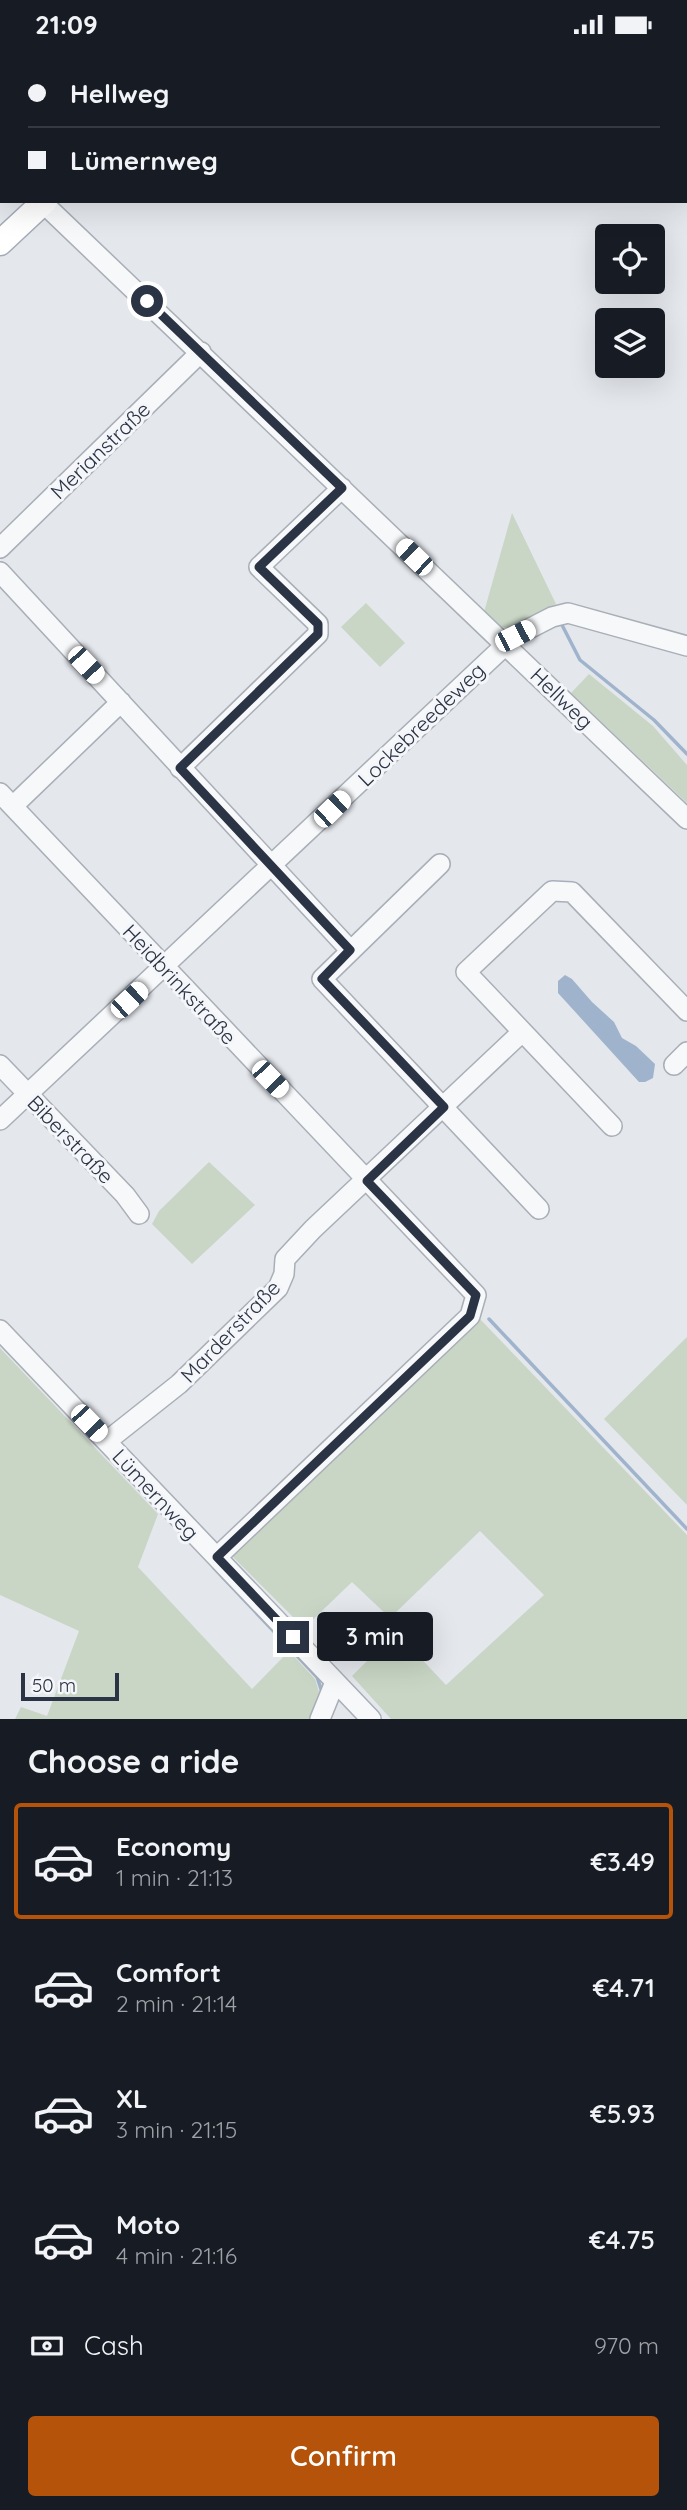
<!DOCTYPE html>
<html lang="en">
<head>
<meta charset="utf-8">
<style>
	body { margin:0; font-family:Quicksand,sans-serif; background:#20242c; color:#f1f3f6; height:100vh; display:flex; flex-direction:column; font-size:26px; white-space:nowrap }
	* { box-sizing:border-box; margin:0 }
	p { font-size:23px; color:#9ea1a6 }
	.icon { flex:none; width:38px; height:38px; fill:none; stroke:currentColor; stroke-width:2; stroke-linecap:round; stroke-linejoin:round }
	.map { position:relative; height:1670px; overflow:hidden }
	.drawer { display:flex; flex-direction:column; background:#171b24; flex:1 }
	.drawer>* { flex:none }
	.top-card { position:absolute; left:0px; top:0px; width:688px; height:154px; box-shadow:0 7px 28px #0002; display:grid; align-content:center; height:154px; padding:0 28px; background:#171b24 }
	.buttons { position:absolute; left:595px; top:175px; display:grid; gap:14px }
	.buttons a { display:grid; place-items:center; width:70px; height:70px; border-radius:7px; background:#171b24; box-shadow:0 7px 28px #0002; font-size:35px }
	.scale { position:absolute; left:21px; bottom:18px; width:98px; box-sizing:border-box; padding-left:7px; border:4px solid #2b3445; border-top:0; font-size:19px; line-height:24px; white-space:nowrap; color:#2b3445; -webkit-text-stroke:5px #f4f6f9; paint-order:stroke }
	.end { position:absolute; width:32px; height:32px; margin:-16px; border:9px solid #2b3445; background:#fff; box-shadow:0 0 0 4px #fff }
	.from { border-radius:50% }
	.bubble { position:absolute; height:49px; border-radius:7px; background:#171b24; box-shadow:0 7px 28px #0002; font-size:23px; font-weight:600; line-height:49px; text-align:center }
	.car { position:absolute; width:21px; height:42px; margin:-21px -10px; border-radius:9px; box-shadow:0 0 5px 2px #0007; background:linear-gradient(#fff 24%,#345 0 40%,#fff 0 76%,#345 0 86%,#fff 0) }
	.top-card b { display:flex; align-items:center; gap:24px; height:66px; font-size:26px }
	.top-card b+b { border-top:2px solid #363941 }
	.top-card i { width:18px; height:18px; background:#f1f3f6 }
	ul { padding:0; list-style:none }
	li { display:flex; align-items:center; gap:21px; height:116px; margin:0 14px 10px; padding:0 14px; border:4px solid transparent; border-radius:7px }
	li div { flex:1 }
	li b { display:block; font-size:26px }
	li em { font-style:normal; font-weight:600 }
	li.selected { border-color:#b45309 }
	li>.icon { width:63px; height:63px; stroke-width:1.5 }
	h2 { padding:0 28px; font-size:32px; line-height:84px }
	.pay { display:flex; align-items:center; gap:18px; height:77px; padding:0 28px; font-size:26px }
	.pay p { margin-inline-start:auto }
	.primary-button { display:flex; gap:14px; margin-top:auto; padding:14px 28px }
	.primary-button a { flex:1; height:80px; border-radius:7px; background:#b45309; color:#fff; font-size:28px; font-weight:600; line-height:80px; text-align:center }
	.status { display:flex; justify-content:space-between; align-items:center; height:49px; padding:0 35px; background:#171b24; direction:ltr }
	.status svg { height:19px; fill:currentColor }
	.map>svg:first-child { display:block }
	.green { fill:#c9d6c5 }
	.water { fill:#9fb4cc }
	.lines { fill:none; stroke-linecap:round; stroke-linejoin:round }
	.stream { stroke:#9fb4cc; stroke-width:3.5 }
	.minor-casing { stroke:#a9aeb7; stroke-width:22 }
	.major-casing { stroke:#a3abb8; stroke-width:27 }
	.minor { stroke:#f7f8fa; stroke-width:19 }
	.major { stroke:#fff; stroke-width:24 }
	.route { stroke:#2b3445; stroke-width:9 }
	.labels { text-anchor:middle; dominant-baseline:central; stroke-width:6; stroke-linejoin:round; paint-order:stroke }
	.street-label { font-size:21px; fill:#2b3445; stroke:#f4f6f9 }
</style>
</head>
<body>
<div class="status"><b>21:09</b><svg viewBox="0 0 49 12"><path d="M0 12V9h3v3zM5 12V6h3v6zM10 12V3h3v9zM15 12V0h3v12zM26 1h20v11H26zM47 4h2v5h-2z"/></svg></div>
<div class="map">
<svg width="687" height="1670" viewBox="0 0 687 1670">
	<rect width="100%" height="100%" fill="#e4e7ec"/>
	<!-- green -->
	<path class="green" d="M512 464 556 555 512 580 498 577 484 563Z
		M366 554 405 594 380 618 341 578Z
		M589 625 653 677 687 716V754L571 644Z
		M209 1113 255 1156 192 1215 152 1175 159 1162Z
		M479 1269 687 1486V1670H391L352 1627 396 1583 446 1636 544 1546 480 1482 390 1569 352 1533 304 1579 229 1504Z
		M687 1288V1456L604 1370Z
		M0 1299 158 1465 138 1518 252 1640 289 1602 315 1630 319 1643 309 1670H15L21 1658 47 1667 79 1582 0 1546Z"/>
	<!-- water -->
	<path class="water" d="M565 926 572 930 592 953 614 973 622 989 636 997 655 1015 653 1029 645 1033H639L558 944V932Z"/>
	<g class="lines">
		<!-- stream -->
		<path class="stream" d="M562 576 580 611 654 671 687 705
			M489 1270 687 1480
			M214 1519 317 1628 322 1643"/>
		<!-- minor casing -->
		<g class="minor-casing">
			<path id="minor" d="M598 0 604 2
				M686 25H687
				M0 112 2 114
				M41 152 687 770
				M0 499 201 303
				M0 523 350 901
				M180 719 318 585V575L259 518 342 439
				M0 744 476 1246 470 1267 217 1508
				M13 757 121 653
				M440 815 322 930 539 1160
				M0 1016 125 1146 139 1165
				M674 1016 687 1003
				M0 1071 515 587 552 568 568 564 687 597
				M612 1077 466 923 552 842 572 843 687 962
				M0 1281 371 1670
				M107 1392 179 1335 278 1239 284 1225 285 1210 313 1180 522 983
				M320 1670 335 1633"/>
		</g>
		<!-- major casing -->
		<g class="major-casing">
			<path id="major" d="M193 2 194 0
				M0 194 45 152"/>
		</g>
		<!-- minor -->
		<use href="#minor" class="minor"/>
		<!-- major -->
		<use href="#major" class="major"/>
	</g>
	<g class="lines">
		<!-- route -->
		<path class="route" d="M147 252 342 439 259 518 318 575V585L180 719 350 901 322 930 444 1058 367 1132 476 1246 470 1267 217 1508 293 1588"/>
	</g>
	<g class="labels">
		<!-- street labels -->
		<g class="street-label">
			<text transform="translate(100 401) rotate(-44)">Merianstraße</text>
			<text transform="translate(562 649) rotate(44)">Hellweg</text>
			<text transform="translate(421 675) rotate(-44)">Lockebreedeweg</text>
			<text transform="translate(180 935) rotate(47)">Heidbrinkstraße</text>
			<text transform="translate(71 1090) rotate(46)">Biberstraße</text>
			<text transform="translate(230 1282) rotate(-46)">Marderstraße</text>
			<text transform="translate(156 1445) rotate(47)">Lümernweg</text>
		</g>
	</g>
</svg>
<div class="buttons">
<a><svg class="icon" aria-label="locate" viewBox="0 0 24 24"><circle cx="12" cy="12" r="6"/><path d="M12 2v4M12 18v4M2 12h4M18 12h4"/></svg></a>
<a><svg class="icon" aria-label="layers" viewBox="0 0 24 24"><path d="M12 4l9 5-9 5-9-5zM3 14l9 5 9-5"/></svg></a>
</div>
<div class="scale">50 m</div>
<i class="end from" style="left:147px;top:252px"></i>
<i class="end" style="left:293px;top:1588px"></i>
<div class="bubble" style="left:317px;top:1563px;width:116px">3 min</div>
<i class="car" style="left:414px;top:508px;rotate:314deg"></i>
<i class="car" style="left:515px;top:587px;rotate:63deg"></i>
<i class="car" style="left:86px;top:616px;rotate:137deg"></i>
<i class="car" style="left:332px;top:760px;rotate:46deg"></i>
<i class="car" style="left:129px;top:951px;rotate:47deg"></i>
<i class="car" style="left:270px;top:1030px;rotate:136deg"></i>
<i class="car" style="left:89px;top:1374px;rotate:136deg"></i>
<div class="top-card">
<b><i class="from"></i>Hellweg</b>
<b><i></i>Lümernweg</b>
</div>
</div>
<section class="drawer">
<h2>Choose a ride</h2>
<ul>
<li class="selected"><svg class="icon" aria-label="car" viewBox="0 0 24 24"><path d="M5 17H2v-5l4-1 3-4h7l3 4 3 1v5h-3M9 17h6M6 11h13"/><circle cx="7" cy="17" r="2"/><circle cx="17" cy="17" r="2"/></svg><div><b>Economy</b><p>1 min · 21:13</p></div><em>€3.49</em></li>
<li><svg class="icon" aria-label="car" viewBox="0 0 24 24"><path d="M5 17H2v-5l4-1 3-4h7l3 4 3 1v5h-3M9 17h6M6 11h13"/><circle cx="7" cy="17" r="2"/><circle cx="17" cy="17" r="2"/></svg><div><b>Comfort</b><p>2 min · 21:14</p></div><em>€4.71</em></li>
<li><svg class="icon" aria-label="car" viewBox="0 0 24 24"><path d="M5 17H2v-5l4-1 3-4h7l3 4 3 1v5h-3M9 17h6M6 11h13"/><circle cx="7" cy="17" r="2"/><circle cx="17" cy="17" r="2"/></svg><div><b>XL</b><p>3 min · 21:15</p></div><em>€5.93</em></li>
<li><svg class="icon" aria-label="car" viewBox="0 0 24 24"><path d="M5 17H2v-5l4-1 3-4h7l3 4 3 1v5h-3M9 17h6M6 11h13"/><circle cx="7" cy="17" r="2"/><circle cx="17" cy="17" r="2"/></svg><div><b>Moto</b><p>4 min · 21:16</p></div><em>€4.75</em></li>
</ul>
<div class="pay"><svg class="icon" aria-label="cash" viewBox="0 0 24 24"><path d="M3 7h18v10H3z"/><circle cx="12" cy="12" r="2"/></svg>Cash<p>970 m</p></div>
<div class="primary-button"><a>Confirm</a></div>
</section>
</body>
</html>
